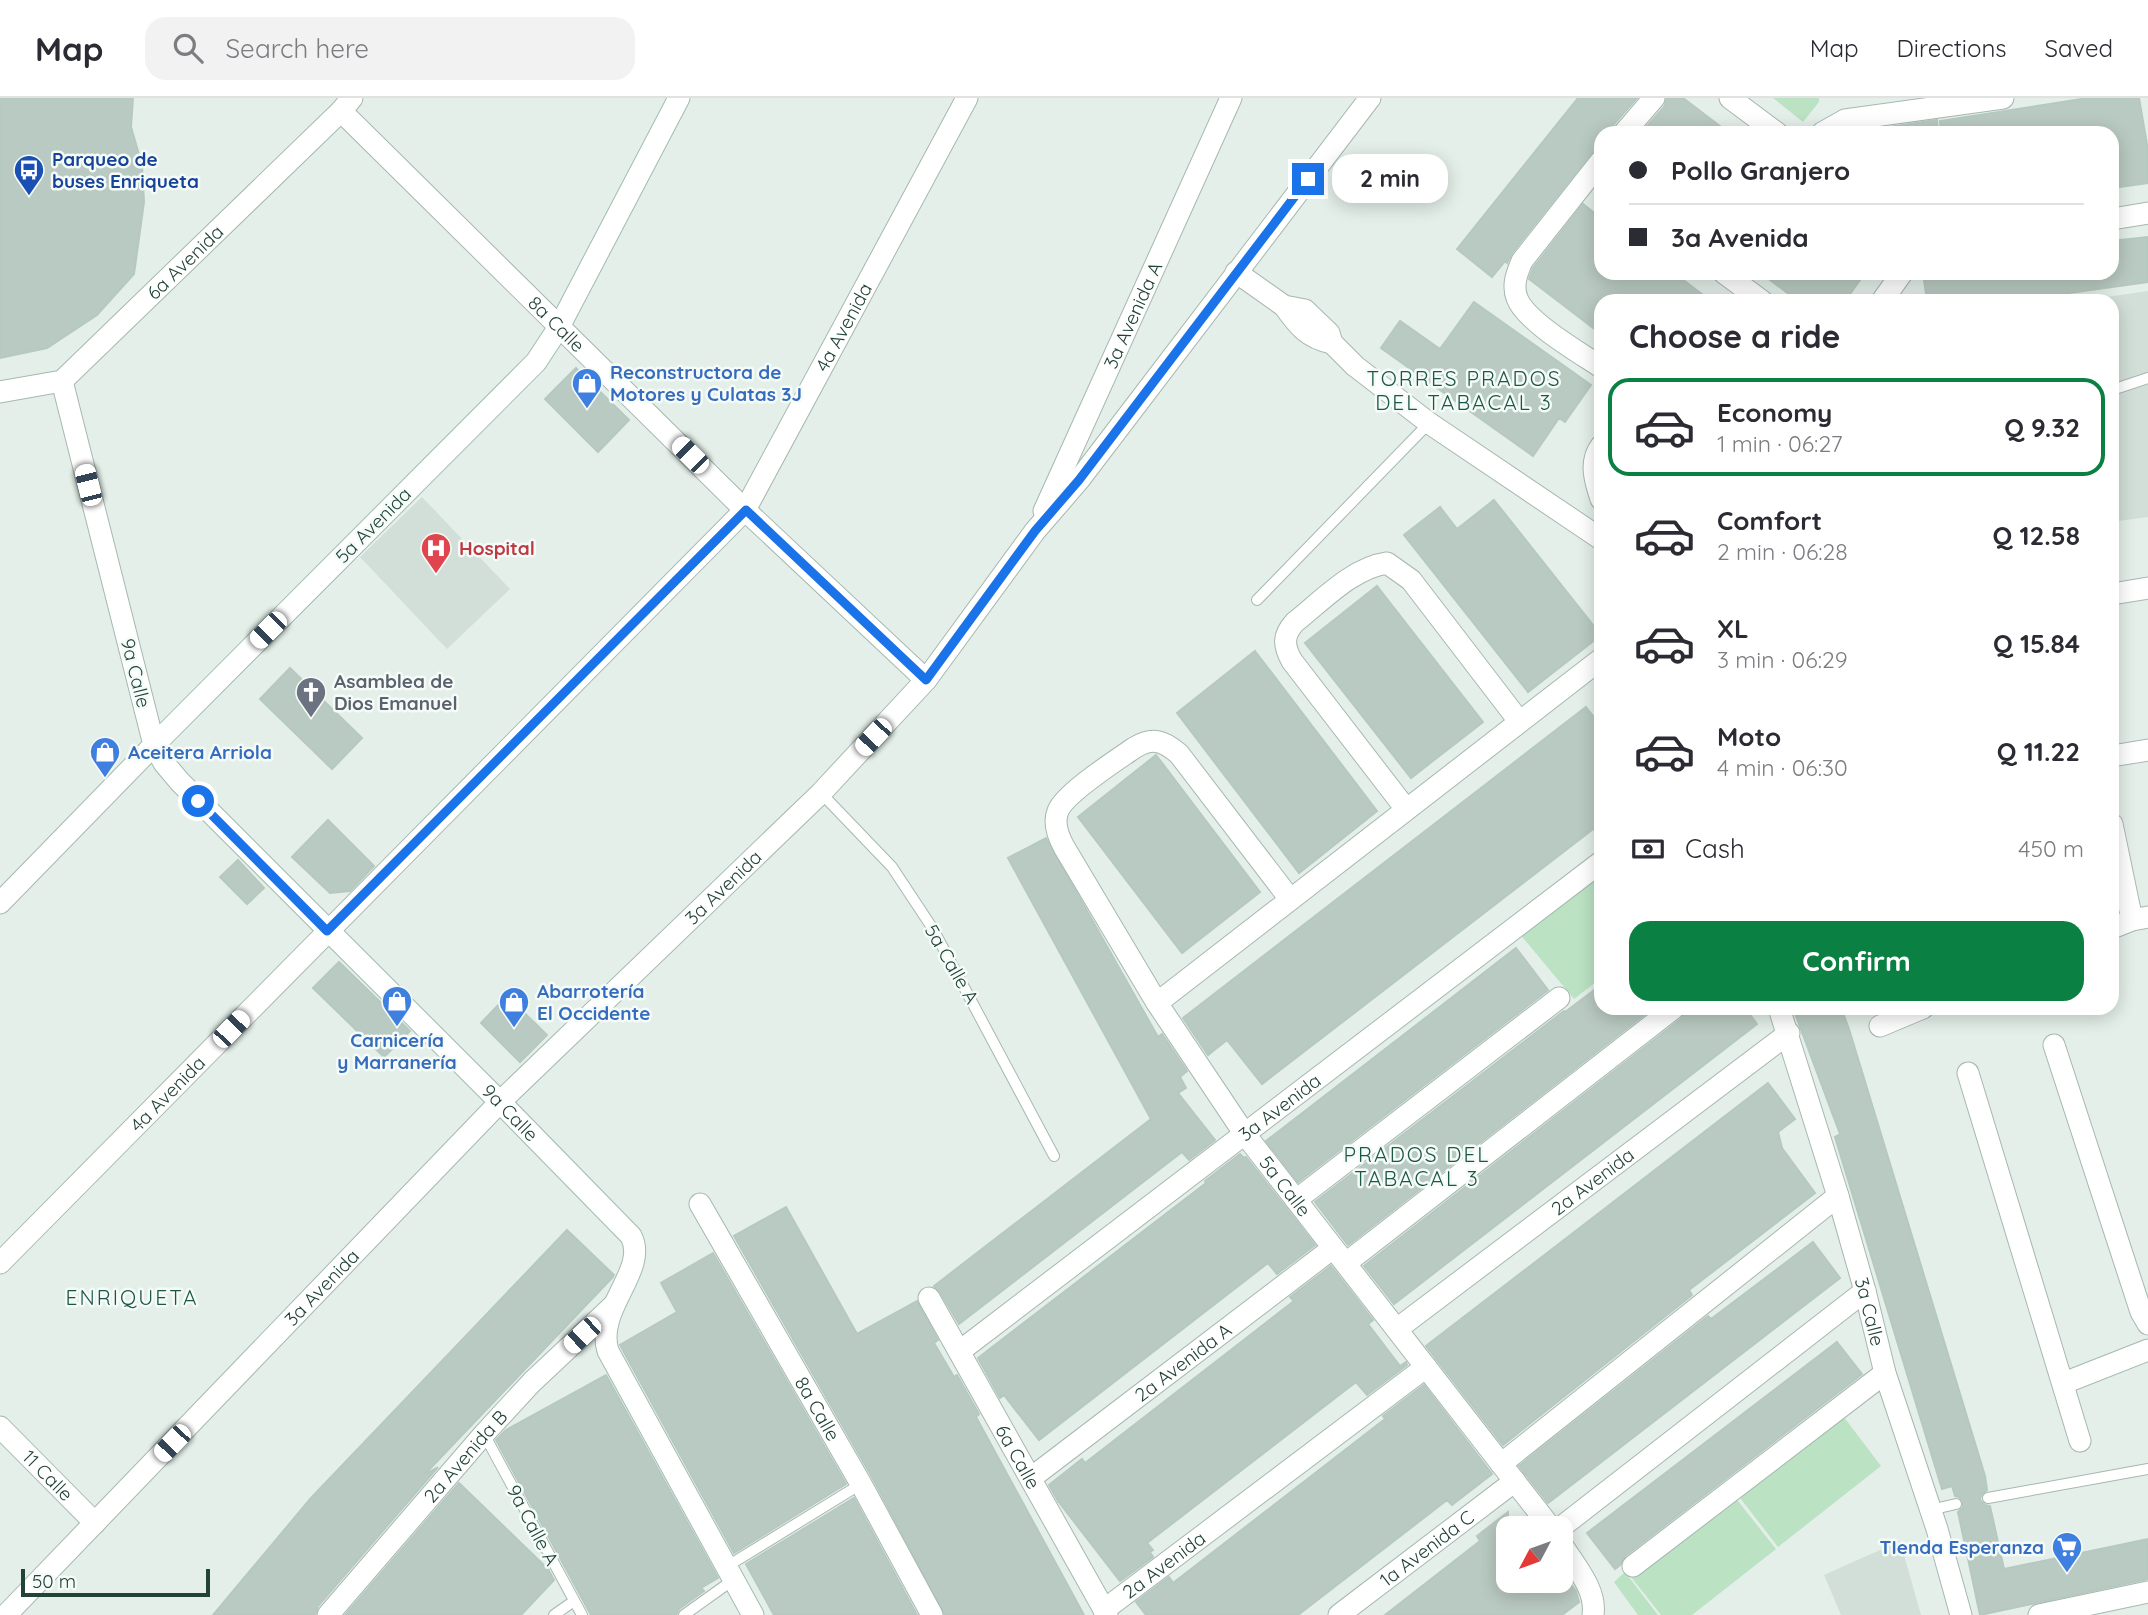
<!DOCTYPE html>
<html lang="en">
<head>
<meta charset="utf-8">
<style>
	body { margin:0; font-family:Quicksand,sans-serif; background:#f2f2f3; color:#2b2b33; height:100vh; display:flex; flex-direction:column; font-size:26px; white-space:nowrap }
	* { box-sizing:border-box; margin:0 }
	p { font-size:23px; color:#7c7c81 }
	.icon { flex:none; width:38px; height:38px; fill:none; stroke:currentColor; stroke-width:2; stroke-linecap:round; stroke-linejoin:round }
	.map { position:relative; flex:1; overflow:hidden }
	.panel { position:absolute; left:1594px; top:196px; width:525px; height:721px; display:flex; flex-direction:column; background:#fff; border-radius:21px; box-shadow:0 4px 18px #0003 }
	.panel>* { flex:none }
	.banner { position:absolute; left:1594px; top:28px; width:525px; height:154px; border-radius:21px; box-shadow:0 4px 18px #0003; display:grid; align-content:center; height:154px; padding:0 35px; background:#fff }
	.needle { width:46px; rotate:229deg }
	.controls { position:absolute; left:1496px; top:1418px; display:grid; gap:14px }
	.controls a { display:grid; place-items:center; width:77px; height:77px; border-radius:14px; background:#fff; box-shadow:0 4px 18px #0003; font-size:35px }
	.scale { position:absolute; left:21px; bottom:18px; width:189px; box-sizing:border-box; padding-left:7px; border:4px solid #214338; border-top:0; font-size:19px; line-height:24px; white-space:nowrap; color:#214338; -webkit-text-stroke:5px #f5fbf8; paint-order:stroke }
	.end { position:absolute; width:32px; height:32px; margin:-16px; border:9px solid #1a73e8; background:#fff; box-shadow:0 0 0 4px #fff }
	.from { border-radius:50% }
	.bubble { position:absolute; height:49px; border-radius:21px; background:#fff; box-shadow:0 4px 18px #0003; font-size:23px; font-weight:700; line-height:49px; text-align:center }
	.car { position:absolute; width:21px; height:42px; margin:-21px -10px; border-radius:9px; box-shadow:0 0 5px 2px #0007; background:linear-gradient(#fff 24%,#345 0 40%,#fff 0 76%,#345 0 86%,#fff 0) }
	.banner b { display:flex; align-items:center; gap:24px; height:66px; font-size:26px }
	.banner b+b { border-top:2px solid #e1e1e2 }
	.banner i { width:18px; height:18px; background:#2b2b33 }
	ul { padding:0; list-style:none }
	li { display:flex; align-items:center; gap:21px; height:98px; margin:0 14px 10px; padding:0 21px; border:4px solid transparent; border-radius:21px }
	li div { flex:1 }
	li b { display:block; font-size:26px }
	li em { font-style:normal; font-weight:700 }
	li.active { border-color:#0b8043 }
	li>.icon { width:63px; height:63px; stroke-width:1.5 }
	h2 { padding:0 35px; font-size:32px; line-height:84px }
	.pay { display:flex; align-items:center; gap:18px; height:77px; padding:0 35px; font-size:26px }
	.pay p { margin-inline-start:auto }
	.action { display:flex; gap:14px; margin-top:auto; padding:14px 35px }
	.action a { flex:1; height:80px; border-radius:21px; background:#0b8043; color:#fff; font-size:28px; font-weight:700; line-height:80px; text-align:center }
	header { display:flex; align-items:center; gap:42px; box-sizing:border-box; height:98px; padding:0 35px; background:#fff; border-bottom:2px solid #e1e1e2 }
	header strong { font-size:33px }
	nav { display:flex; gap:38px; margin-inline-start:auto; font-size:24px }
	.search { width:490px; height:63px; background:#f2f2f3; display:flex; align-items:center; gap:18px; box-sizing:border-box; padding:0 24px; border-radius:21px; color:#7c7c81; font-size:26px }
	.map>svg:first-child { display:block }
	.built { fill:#d2dfd8 }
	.green { fill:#bbe2c3 }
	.building { fill:#b9cac2; stroke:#b6c9c0; stroke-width:2 }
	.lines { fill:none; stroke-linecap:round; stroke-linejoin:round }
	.service-casing { stroke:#a6b8b0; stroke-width:12 }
	.minor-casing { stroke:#a6b8b0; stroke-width:23 }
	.tertiary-casing { stroke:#a6b8b0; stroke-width:23 }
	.secondary-casing { stroke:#a1bcb1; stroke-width:23 }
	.service { stroke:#fff; stroke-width:10 }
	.minor { stroke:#fff; stroke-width:21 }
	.tertiary { stroke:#fff; stroke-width:21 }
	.secondary { stroke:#fff; stroke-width:21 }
	.route { stroke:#1a73e8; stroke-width:9 }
	.labels { text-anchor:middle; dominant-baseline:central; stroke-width:5; stroke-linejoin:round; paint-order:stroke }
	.transit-label { font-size:19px; font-weight:bold; fill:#164399; stroke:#f5fbf8; text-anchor:start }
	.street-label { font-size:19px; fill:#214338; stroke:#f5fbf8 }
	.shop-label { font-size:19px; font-weight:bold; fill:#366cbe; stroke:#f5fbf8; text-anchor:start }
	.health-label { font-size:19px; font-weight:bold; fill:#be3a42; stroke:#f5fbf8; text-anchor:start }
	.worship-label { font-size:19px; font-weight:bold; fill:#5b616d; stroke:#f5fbf8; text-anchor:start }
	.neighbourhood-label { font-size:21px; letter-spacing:2px; fill:#1b5745; stroke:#f5fbf8 }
</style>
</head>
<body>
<header>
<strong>Map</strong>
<div class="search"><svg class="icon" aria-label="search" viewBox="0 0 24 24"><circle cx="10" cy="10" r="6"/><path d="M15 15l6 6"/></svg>Search here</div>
<nav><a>Map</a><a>Directions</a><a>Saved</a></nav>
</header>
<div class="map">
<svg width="2148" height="1517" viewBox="0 0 2148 1517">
	<rect width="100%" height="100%" fill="#e4efe9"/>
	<!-- built -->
	<path class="built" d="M2148 193V419L2112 424V203H2079Z
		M422 399 510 491 447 551 360 459Z
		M1900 1443 1921 1517H1841L1824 1477Z"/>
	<!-- green -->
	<path class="green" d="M1773 0H1819V4L1803 24Z
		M1601 775V880L1574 901 1519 835Z
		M1840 1314 1881 1368 1778 1449 1737 1396Z
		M1734 1398 1776 1451 1692 1517H1661L1631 1479Z
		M1625 1474 1658 1517H1638L1614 1484Z"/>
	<!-- building -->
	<path class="building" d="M0 0H133L131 29 142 67 144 104 134 176 97 217 47 250 0 260Z
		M1578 0H1637L1614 26 1611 35H1601V43L1512 155 1507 165 1505 163 1492 179 1457 151Z
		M1667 0H1683L1729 35H1641L1664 9Z
		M2088 0H2139L2148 52V85L2112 90V35H1941L1940 23Z
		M1937 22 1938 35H1884L1883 30Z
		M1583 106 1601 120V175H1674L1711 203H1601V236L1529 181 1533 170Z
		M2148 139V184L2013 203H1927L1923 175H2112V143Z
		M1761 175H1865L1845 203H1798Z
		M1474 204 1591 287 1565 324 1559 320 1533 358 1381 250 1400 223 1440 251Z
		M576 270 629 322 598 354 545 301Z
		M1494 402 1601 537 1528 594 1404 437 1440 409 1457 431Z
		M1377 488 1483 624 1411 680 1305 545Z
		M1255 553 1377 713 1299 775 1177 615Z
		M290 570 362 640 332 671 260 601Z
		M1586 609 1601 628V725L1262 986 1227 942 1208 957 1183 920Z
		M1156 657 1260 794 1182 855 1078 719Z
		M328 722 374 768 350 793 330 795 292 759Z
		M1046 740 1158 939 1162 936 1187 973 1180 979 1186 990 1178 995 1215 1042 1189 1062 1182 1054 959 1226 940 1194 934 1188 1151 1021 1008 760Z
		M238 762 264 790 247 806 220 779Z
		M1516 850 1548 892 1298 1084 1266 1043Z
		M339 864 410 933 384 959 313 890Z
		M1601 887V910H1653L1348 1147 1315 1104 1564 913 1565 914Z
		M507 898 547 937 520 964 481 925Z
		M1687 910H1745L1757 926 1394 1206 1364 1168 1682 920Z
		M1793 910H1841L1849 931 1985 1378 1987 1392 1981 1397 1980 1402 1985 1407 1990 1408 2004 1471 2148 1441V1481L1980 1517 1958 1414 1963 1409V1404L1959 1399 1955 1398 1952 1388 1942 1391 1835 1039 1840 1036Z
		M1768 985 1795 1021 1778 1034 1782 1050 1815 1095 1689 1192 1692 1197 1503 1347 1426 1248Z
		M1240 1056 1244 1060 1246 1059 1315 1147 1277 1176 1268 1165 1039 1342 1004 1297 1000 1300 978 1260 1206 1085 1205 1083Z
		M786 1109 857 1236 917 1203 938 1242 934 1245 954 1279 957 1277 979 1316 976 1319 1084 1517H945L872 1379 734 1138Z
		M567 1132 614 1177 613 1179 424 1377 438 1369 318 1508 315 1517H213L311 1400Z
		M1813 1144 1840 1180 1548 1405 1519 1368 1708 1218 1711 1221Z
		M713 1155 846 1386 734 1455 620 1247 677 1214 661 1185Z
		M1331 1168 1373 1222 1368 1226 1400 1268 1406 1264 1407 1267 1367 1297 1356 1284 1147 1445 1153 1452 1150 1454 1153 1459 1120 1483 1058 1403 1049 1387 1082 1361 1085 1365 1245 1241 1294 1203 1290 1199Z
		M1837 1244 1862 1276 1625 1458 1620 1467 1615 1471 1587 1435Z
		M606 1277 718 1480 701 1490 704 1493 679 1511 676 1517H591L496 1342 506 1332Z
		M1424 1287 1492 1376 1452 1407 1447 1402 1298 1517H1146L1136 1504 1169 1479 1173 1485 1385 1321 1383 1318Z
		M459 1385 548 1471 554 1482 521 1517H345Z
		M854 1400 917 1517H774L746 1466Z
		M1508 1414V1482H1567L1576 1493 1579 1504 1562 1517H1385L1480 1443 1477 1438Z"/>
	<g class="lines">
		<!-- service casing -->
		<g class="service-casing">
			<path id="service" d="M2112 292 2148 280
				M1257 502 1429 325
				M821 695 892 769 933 831 1054 1058
				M484 1336 582 1517
				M1988 1400 2148 1371
				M1930 1412 1956 1406
				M726 1469 861 1386
				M554 1517 574 1503
				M684 1517 733 1482"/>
		</g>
		<!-- minor casing -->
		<g class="minor-casing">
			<g id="minor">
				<path d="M1730 0 1777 35"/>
				<path id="s1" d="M341 13 745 412 926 582"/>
				<path d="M1624 35 1654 0"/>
				<path d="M1822 35 1845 22 2003 0"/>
				<path d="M1601 63 1522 163C1517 175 1512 187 1517 200 1525 223 1580 255 1601 269"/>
				<path d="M2112 121 2148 115"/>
				<path d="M1236 174 1284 208 1305 212 1329 235 1332 245 1355 268 1429 325 1601 441"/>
				<path d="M1724 175 1762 203"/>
				<path d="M1882 203 1902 175"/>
				<path d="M1284 208C1298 228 1308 240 1332 245"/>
				<path id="s2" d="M0 294 62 283 341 13 352 0"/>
				<path d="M1601 348C1589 364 1595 383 1601 401"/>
				<path id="s3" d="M1044 413 1231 0"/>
				<path d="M2112 496 2148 490"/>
				<path d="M2112 658 2148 652"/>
				<path d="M1406 711 1292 563C1283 547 1283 537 1295 524 1322 503 1352 470 1387 465L1411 482 1519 623"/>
				<path d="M2112 726 2132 822"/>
				<path id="s4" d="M1290 801 1179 656C1163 642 1152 639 1134 650 1117 662 1065 695 1058 713 1053 725 1058 738 1064 749L1157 905 1244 1035 1551 1430"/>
				<path d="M0 805 154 647 62 283"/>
				<path d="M2112 830 2132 822 2148 819"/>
				<path d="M1157 905 1601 561"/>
				<path id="s5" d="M1779 910 1838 1098 1865 1193 1885 1275 1937 1431 1961 1517"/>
				<path d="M1880 928 1923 910"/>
				<path d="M2054 947 2141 1214 2148 1226"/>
				<path d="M1968 975 2080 1343"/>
				<path d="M1296 1102 1559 900"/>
				<path id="s6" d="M700 1106 861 1386 932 1517"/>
				<path id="s7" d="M0 1165 745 412 967 0"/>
				<path d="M1346 1165 1674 910"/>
				<path id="s8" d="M929 1200 1107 1517"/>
				<path id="s9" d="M1397 1231 1789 935"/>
				<path id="s10" d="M960 1253 1601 764"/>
				<path d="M2064 1285 2148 1252"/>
				<path id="s11" d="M0 1329 95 1425"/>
				<path d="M1501 1366 1838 1098"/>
				<path id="s12" d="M1031 1380 1333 1150"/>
				<path d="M1560 1430 1865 1193"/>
				<path d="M1561 1445C1574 1467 1597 1491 1593 1517"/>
				<path d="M1633 1468 1885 1275"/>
				<path id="s13" d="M1104 1512 1426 1269"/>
				<path id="s14" d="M6 1517 500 1004 821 695 926 582 1035 433 1079 382 1370 0"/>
				<path id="s15" d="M328 1517 484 1336 532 1284 614 1207"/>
				<path id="s16" d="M1339 1517 1515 1383"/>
			</g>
		</g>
		<!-- tertiary casing -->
		<g class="tertiary-casing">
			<path id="tertiary" d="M2039 1517 2148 1494"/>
		</g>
		<!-- secondary casing -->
		<g class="secondary-casing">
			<g id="secondary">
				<path id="s17" d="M679 0 559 229 536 264 154 647 164 665 180 684 500 1004 631 1138C649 1172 595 1211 608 1253L753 1517"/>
			</g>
		</g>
		<!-- service -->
		<use href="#service" class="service"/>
		<!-- minor -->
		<use href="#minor" class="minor"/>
		<!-- tertiary -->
		<use href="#tertiary" class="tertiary"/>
		<!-- secondary -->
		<use href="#secondary" class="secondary"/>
	</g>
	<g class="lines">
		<!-- route -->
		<path class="route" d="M198 703 327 833 746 412 926 582 1035 433 1079 382 1308 81"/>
	</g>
	<!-- icons -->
	<defs>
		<g id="bus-pin" transform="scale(1.575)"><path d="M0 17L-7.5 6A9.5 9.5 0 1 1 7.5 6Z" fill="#1a4fb4" stroke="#f5fbf8"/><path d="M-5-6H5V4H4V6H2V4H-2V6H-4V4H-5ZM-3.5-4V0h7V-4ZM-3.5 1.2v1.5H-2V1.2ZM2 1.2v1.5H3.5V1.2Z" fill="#fff"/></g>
		<g id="shop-pin" transform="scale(1.575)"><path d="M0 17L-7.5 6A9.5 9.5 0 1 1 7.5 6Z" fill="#3f7fe0" stroke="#f5fbf8"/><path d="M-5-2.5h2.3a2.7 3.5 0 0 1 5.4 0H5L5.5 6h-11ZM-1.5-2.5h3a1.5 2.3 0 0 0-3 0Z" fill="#fff"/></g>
		<g id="hospital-pin" transform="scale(1.575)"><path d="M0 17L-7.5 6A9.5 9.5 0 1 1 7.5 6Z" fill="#e0444e" stroke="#f5fbf8"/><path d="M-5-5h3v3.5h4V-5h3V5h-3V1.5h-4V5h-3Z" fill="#fff"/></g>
		<g id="church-pin" transform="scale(1.575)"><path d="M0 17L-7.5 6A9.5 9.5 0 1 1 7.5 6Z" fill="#6b7280" stroke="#f5fbf8"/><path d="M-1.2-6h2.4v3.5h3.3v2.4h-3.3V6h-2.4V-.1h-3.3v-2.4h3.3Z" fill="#fff"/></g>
		<g id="supermarket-pin" transform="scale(1.575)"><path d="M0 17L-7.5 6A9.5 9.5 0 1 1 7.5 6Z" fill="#3f7fe0" stroke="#f5fbf8"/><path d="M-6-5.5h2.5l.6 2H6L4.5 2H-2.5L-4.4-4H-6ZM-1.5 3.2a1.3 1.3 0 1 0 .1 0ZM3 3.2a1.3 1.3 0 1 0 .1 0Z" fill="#fff"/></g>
	</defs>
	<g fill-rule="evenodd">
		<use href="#bus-pin" x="29" y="72"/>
		<use href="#shop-pin" x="587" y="285"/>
		<use href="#hospital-pin" x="436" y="450"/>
		<use href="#church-pin" x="311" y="594"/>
		<use href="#shop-pin" x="105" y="654"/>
		<use href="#shop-pin" x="397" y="903"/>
		<use href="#shop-pin" x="514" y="904"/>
		<use href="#supermarket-pin" x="2067" y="1449"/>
	</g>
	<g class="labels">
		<!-- transit labels -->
		<g class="transit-label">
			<text x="52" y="61">Parqueo de<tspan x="52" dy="22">buses Enriqueta</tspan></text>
		</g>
		<!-- street labels -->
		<g class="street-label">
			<text stroke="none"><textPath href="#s2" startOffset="234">6a Avenida</textPath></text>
			<text stroke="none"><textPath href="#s3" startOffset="215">3a Avenida A</textPath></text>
			<text stroke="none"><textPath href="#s1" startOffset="303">8a Calle</textPath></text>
			<text stroke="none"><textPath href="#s7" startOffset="1267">4a Avenida</textPath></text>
			<text transform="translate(373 427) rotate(-45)">5a Avenida</text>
			<text transform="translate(136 575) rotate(76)">9a Calle</text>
			<text stroke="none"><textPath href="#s14" startOffset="1022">3a Avenida</textPath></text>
			<text transform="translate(952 866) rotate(60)">5a Calle A</text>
			<text stroke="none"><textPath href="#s7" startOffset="238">4a Avenida</textPath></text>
			<text stroke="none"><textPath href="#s10" startOffset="402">3a Avenida</textPath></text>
			<text stroke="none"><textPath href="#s17" startOffset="1354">9a Calle</textPath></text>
			<text stroke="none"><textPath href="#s9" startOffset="245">2a Avenida</textPath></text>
			<text stroke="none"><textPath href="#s4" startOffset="775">5a Calle</textPath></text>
			<text stroke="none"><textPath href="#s14" startOffset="455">3a Avenida</textPath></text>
			<text stroke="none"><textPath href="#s5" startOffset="317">3a Calle</textPath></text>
			<text stroke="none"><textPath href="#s12" startOffset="191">2a Avenida A</textPath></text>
			<text stroke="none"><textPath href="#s6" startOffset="236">8a Calle</textPath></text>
			<text stroke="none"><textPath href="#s15" startOffset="210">2a Avenida B</textPath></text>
			<text stroke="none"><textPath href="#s8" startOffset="182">6a Calle</textPath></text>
			<text stroke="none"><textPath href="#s11" startOffset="68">11 Calle</textPath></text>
			<text transform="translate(533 1427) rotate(62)">9a Calle A</text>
			<text stroke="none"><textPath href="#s16" startOffset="110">1a Avenida C</textPath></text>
			<text stroke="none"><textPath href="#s13" startOffset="75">2a Avenida</textPath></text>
		</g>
		<!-- shop labels -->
		<g class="shop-label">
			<text x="610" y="274">Reconstructora de<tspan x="610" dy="22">Motores y Culatas 3J</tspan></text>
			<text x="128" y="654">Aceitera Arriola</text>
			<text x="537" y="893">Abarrotería<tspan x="537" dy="22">El Occidente</tspan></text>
			<text x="397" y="942" text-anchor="middle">Carnicería<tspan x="397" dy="22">y Marranería</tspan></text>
			<text x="2044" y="1449" text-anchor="end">TIenda Esperanza</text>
		</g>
		<!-- health labels -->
		<g class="health-label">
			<text x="459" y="450">Hospital</text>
		</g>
		<!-- worship labels -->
		<g class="worship-label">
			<text x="334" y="583">Asamblea de<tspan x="334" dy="22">Dios Emanuel</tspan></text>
		</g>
		<!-- neighbourhood labels -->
		<g class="neighbourhood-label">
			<text x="1464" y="280">TORRES PRADOS<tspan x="1464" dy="24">DEL TABACAL 3</tspan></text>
			<text x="1417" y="1056">PRADOS DEL<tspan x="1417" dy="24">TABACAL 3</tspan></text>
			<text x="132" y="1199">ENRIQUETA</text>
		</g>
	</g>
</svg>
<div class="controls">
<a><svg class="needle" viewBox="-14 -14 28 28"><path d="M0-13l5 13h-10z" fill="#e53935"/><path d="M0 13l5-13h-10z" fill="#7c7c81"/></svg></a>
</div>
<div class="scale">50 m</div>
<i class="end from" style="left:198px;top:703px"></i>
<i class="end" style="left:1308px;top:81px"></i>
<div class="bubble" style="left:1332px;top:56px;width:116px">2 min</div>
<i class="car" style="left:690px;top:357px;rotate:315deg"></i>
<i class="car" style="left:88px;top:387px;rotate:346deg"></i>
<i class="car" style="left:268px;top:532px;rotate:225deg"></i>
<i class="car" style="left:873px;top:639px;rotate:223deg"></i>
<i class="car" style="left:231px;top:931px;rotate:44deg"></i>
<i class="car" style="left:582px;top:1237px;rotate:227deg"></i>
<i class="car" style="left:172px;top:1345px;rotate:224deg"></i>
<div class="banner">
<b><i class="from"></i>Pollo Granjero</b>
<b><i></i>3a Avenida</b>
</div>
<section class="panel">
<h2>Choose a ride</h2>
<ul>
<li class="active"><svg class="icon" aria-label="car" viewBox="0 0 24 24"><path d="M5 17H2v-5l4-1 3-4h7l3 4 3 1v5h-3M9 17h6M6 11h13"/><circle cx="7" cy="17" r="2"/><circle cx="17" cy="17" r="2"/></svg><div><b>Economy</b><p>1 min · 06:27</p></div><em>Q 9.32</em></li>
<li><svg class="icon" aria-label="car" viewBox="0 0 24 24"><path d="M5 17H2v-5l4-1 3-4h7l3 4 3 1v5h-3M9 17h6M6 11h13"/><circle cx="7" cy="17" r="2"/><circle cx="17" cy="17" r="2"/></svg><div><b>Comfort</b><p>2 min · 06:28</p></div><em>Q 12.58</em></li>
<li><svg class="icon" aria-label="car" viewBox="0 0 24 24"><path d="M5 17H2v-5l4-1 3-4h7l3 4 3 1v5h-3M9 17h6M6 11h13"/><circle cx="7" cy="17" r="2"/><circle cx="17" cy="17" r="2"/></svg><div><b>XL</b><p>3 min · 06:29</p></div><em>Q 15.84</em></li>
<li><svg class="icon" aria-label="car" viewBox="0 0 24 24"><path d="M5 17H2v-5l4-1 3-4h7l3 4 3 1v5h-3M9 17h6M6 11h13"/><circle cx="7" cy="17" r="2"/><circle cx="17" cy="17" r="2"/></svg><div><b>Moto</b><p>4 min · 06:30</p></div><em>Q 11.22</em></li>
</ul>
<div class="pay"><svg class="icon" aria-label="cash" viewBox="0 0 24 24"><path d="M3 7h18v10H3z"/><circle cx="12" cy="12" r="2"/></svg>Cash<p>450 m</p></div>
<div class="action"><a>Confirm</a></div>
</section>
</div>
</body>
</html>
